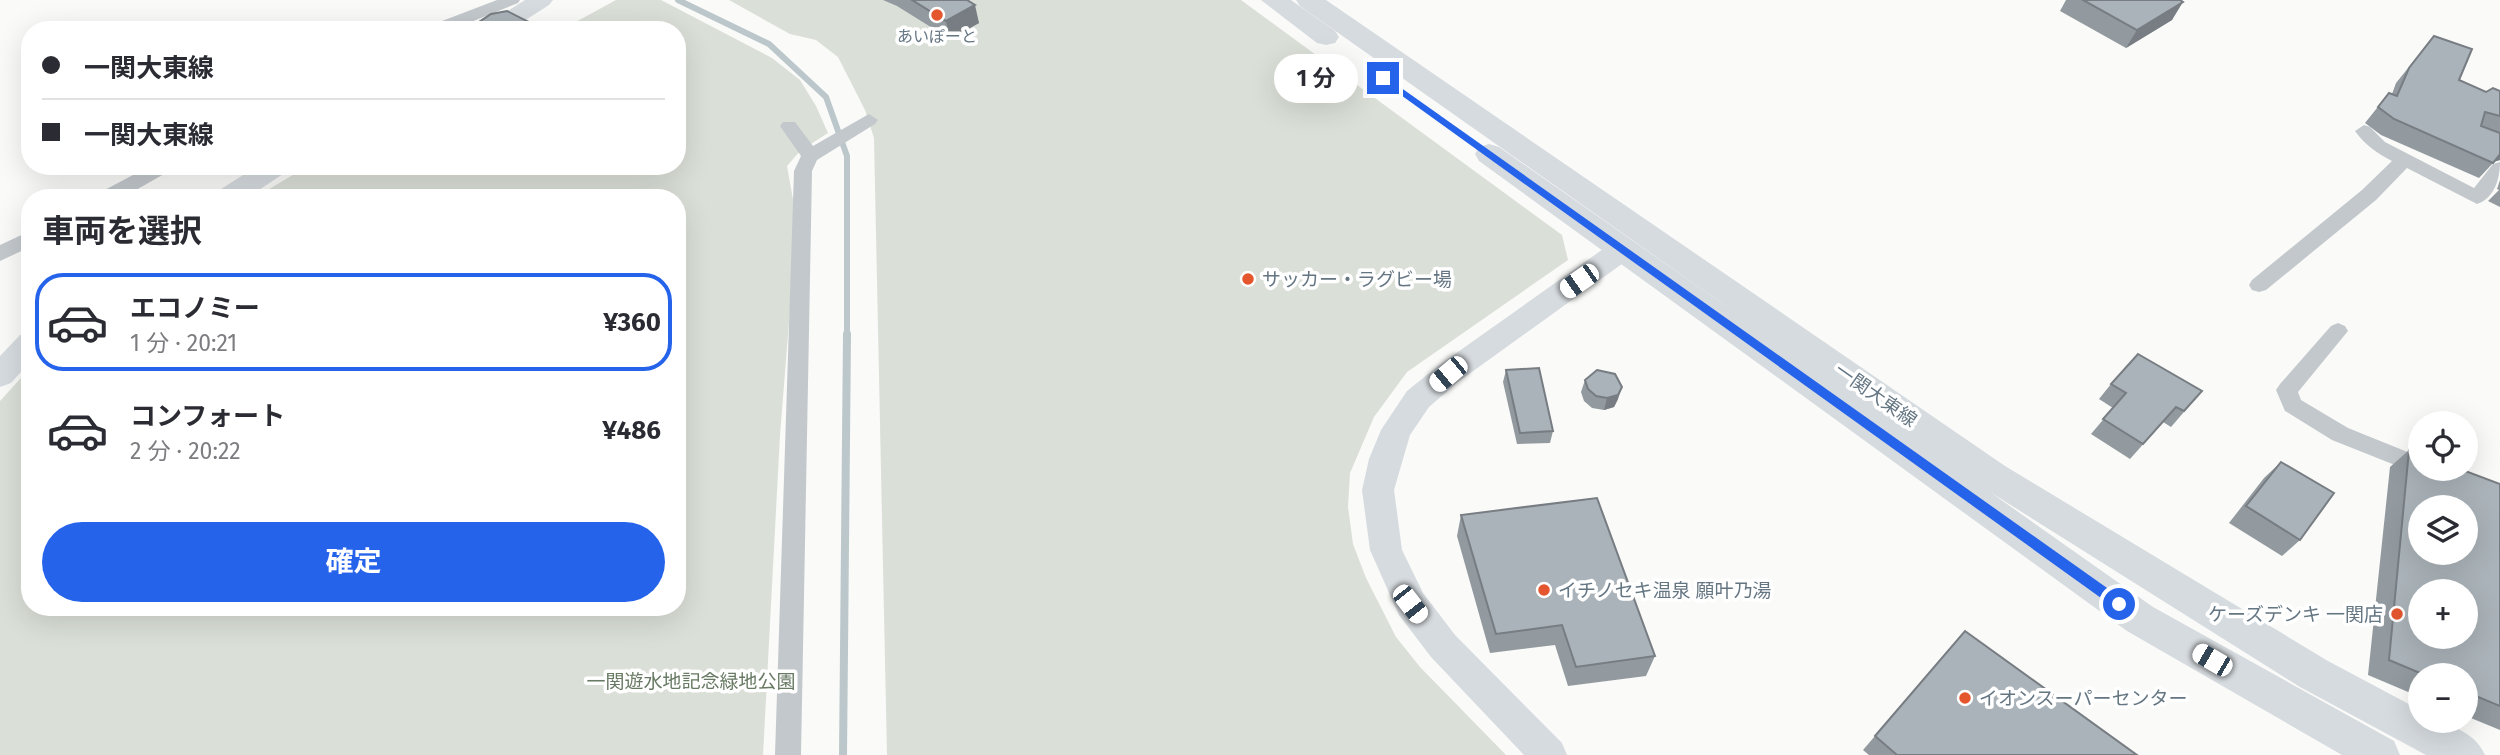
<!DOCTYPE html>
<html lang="ja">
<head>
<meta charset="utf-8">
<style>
	body { margin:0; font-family:"Fira Sans","Noto Sans JP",sans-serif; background:#f7f7f7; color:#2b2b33; height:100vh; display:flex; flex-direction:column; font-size:26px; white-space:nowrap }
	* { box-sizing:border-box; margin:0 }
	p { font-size:23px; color:#7c7c81 }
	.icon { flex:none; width:38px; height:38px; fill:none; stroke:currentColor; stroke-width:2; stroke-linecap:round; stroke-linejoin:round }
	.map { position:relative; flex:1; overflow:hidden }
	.sheet { position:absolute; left:21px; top:189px; width:665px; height:427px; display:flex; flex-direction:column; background:#fff; border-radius:28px; box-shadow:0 7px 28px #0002 }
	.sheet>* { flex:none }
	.banner { position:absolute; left:21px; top:21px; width:665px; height:154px; border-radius:28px; box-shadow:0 7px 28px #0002; display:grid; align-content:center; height:154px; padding:0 21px; background:#fff }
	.buttons { position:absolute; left:2408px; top:411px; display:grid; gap:14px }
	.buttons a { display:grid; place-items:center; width:70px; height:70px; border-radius:50%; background:#fff; box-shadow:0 7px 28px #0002; font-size:35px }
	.end { position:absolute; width:32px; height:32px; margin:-16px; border:9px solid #2563eb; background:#fff; box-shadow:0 0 0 4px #fff }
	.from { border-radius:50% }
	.bubble { position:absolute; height:49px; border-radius:24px; background:#fff; box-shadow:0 7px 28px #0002; font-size:23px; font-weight:700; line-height:49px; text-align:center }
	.car { position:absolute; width:21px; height:42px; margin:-21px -10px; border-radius:9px; box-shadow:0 0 5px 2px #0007; background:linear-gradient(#fff 24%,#345 0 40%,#fff 0 76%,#345 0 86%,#fff 0) }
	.banner b { display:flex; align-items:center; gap:24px; height:66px; font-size:26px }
	.banner b+b { border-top:2px solid #e1e1e2 }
	.banner i { width:18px; height:18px; background:#2b2b33 }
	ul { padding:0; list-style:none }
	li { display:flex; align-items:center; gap:21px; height:98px; margin:0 14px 10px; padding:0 7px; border:4px solid transparent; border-radius:28px }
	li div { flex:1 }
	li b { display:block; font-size:26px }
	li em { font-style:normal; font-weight:700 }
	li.current { border-color:#2563eb }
	li>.icon { width:63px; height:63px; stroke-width:1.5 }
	h2 { padding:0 21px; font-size:32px; line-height:84px }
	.action { display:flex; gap:14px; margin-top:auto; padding:14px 21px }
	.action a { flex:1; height:80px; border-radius:42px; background:#2563eb; color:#fff; font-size:28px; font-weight:700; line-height:80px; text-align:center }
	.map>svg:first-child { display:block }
	.green { fill:#dadfd7 }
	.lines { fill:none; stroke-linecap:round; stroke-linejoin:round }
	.stream-far1 { stroke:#bbc7cb; stroke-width:6 }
	.stream { stroke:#bbc7cb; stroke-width:8 }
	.street { fill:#c3c8cc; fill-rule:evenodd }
	.secondary { fill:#d6dbdf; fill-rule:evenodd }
	.primary { fill:#d6dbdf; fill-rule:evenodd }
	.wall { fill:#929a9f }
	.shaded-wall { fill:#777d82 }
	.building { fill:#aab3b9; stroke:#777d82; stroke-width:2; fill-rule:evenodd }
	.route { fill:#2563eb }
	.poi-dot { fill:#e4572e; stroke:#fff; stroke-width:2.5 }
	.labels { text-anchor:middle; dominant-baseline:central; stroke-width:7; stroke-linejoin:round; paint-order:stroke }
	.far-poi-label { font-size:16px; fill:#657683; stroke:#fff }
	.poi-label { font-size:19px; fill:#657683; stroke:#fff; text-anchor:start }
	.street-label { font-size:19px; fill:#657683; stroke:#fff }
	.park-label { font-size:19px; fill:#687a64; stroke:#fff }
</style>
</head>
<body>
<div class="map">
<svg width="2500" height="755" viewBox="0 0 2500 755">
	<rect width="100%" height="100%" fill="#fafaf8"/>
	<!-- green -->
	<path class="green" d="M616 0H661L772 58 800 80 816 106 828 133 800 151 787 166 797 222 780 435 763 755H0V401L30 368V607H677V198H254L308 166H677V30H561Z
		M729 0H1241L1562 235 1568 260 1407 372 1374 417 1350 473 1348 507 1353 544 1366 578 1396 637 1420 667 1506 755H887L874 138 865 110 838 57 816 40 790 34Z"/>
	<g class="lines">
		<!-- stream-far1 -->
		<path class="stream-far1" d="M678 0 769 44 826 97 847 156V336"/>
		<!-- stream -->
		<path class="stream" d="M843 755 847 334"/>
		<!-- street -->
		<path class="street" d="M497 0H520L518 3 451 30H427L429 26Z
			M869 114 878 120 875 124 817 160 812 171 801 755H775L794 171 801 156 780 126 783 122H795L813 146Z
			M2364 125 2370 127 2385 142 2474 188 2493 164 2500 162C2500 178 2495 198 2477 204L2407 168 2376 200 2266 290 2259 292 2252 290 2249 285 2252 280 2362 190 2392 161C2377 153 2365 145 2355 131Z
			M150 166H174L171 170 122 198H97L99 193Z
			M30 231V247L0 261V245Z
			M2338 323 2345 326 2348 331 2298 392 2301 400 2348 428 2420 457V469H2430L2428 472 2420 475 2332 440 2285 411 2276 390 2280 384 2331 326Z"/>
		<!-- secondary -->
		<path class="secondary" d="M525 0H553L549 5 510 30H481L485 25Z
			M257 166H290L286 172 247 198H214L218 191Z
			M1623 239 1633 242 1637 249 1633 256 1458 382 1429 407 1410 435 1394 490 1402 550 1423 593 1455 635 1562 743 1567 755H1524L1431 657 1399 615 1370 550 1362 490 1369 459 1381 430 1407 391 1438 366 1613 242Z
			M30 332V362L11 383 0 387V356L20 335Z"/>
		<!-- primary -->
		<path class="primary" d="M1261 0H1291L1335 31 1339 37 1335 43 1326 45 1317 43Z
			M1296 0H1326L2005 466 2328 661 2420 710V721C2445 721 2475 731 2485 755H2426L2300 687 1990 492 2153 607 2394 741 2400 755H2342L2127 631 1479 161 1475 154 1479 147 1489 144 1499 147 1760 330 1300 6Z"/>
	</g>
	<!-- wall -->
	<path class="wall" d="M883 0H967L979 23 950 39 897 6Z
		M2066 0H2180L2172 20 2126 48 2060 11Z
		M2434 36 2459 80 2486 92 2500 91V160L2494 162 2479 178 2381 135 2365 123 2389 93 2392 94 2396 83Z
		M2500 180V207L2488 201 2499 190 2497 189Z
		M1506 370 1553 431 1550 443 1517 444 1503 382Z
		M1585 380 1618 399 1614 407 1604 410 1592 408 1584 401 1581 392Z
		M2111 384 2202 391 2171 427 2163 422 2130 459 2091 434 2113 408 2099 399Z
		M2409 450 2500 484V730L2466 716V676H2420V697L2368 675 2390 467Z
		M2281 462 2300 540 2282 556 2229 523 2264 478Z
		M1461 515 1655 656 1646 676 1568 686 1555 645 1490 653 1457 536Z
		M1965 631 2137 755H1869L1863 750Z"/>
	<!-- shaded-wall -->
	<path class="shaded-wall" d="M2183 2 2172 20 2126 48 2137 30Z
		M975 5 979 23 950 39 946 21Z
		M527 21 531 30H513Z
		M2500 153V160L2491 162Z
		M1622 387 1618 399 1614 407 1604 410 1607 398Z"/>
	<!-- building -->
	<path class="building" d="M912 0H967L975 5 946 21Z
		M2083 0H2180L2183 2 2137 30Z
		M507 11 527 21 513 30H467L491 14Z
		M2434 36 2472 49 2459 80 2486 92 2493 88 2500 91V116L2485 112 2481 126 2500 133V154L2493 163 2394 119 2378 107 2389 93 2397 96 2409 68Z
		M2138 354 2202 391 2184 411 2176 407 2143 444 2103 419 2126 393 2111 384Z
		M1539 368 1553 431 1520 433 1506 370Z
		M1597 370 1615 374 1622 387 1618 395 1607 398 1596 396 1588 389 1585 380Z
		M2409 450 2420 454V469H2460L2500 484V706L2466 692V676H2427L2389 660ZM2420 508H2466V553H2420ZM2420 592H2466V637H2420Z
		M2281 462 2334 493 2300 540 2246 506Z
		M1597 498 1655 656 1576 667 1562 625 1496 634 1461 515Z
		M1965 631 2137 755H1897L1875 736Z"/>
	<!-- route -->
	<path class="route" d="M1383 75 2124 600V608H2115L1380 80V76Z"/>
	<!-- markers -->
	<g class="poi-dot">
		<circle cx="937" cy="15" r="7"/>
		<circle cx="1248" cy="279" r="7"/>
		<circle cx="1544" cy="590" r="7"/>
		<circle cx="2397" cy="614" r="7"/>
		<circle cx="1965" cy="698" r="7"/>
	</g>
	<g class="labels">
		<!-- far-poi labels -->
		<g class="far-poi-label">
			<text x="937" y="36">あいぽーと</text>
		</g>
		<!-- poi labels -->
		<g class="poi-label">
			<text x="1262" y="279">サッカー・ラグビー場</text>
			<text x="1558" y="590">イチノセキ温泉 願叶乃湯</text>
			<text x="2383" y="614" text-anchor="end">ケーズデンキ 一関店</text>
			<text x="1979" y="698">イオンスーパーセンター</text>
		</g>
		<!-- street labels -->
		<g class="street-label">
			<text transform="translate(1876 395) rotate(35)">一関大東線</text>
		</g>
		<!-- park labels -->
		<g class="park-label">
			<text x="691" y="681">一関遊水地記念緑地公園</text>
		</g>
	</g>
</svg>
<div class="buttons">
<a><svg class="icon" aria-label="locate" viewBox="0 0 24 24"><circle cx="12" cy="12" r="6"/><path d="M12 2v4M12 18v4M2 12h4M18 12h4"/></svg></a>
<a><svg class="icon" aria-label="layers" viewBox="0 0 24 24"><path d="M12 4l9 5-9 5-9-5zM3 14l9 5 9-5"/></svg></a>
<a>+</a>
<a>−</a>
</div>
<i class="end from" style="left:2119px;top:604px"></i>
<i class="end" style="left:1383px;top:78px"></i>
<div class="bubble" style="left:1274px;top:54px;width:84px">1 分</div>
<i class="car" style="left:1579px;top:281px;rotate:235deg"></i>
<i class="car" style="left:1448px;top:374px;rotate:230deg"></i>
<i class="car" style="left:1410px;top:604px;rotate:142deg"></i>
<i class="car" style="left:2212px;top:660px;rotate:300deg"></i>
<div class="banner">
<b><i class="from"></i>一関大東線</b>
<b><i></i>一関大東線</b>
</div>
<section class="sheet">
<h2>車両を選択</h2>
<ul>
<li class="current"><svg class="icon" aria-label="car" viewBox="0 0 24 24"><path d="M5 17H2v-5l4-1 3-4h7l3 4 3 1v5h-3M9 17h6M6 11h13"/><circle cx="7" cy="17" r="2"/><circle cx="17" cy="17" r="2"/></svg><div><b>エコノミー</b><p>1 分 · 20:21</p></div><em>¥360</em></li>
<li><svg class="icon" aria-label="car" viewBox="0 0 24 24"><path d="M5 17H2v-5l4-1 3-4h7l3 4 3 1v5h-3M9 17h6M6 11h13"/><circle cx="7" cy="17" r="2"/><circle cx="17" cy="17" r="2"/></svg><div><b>コンフォート</b><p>2 分 · 20:22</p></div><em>¥486</em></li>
</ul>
<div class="action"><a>確定</a></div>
</section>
</div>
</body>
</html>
